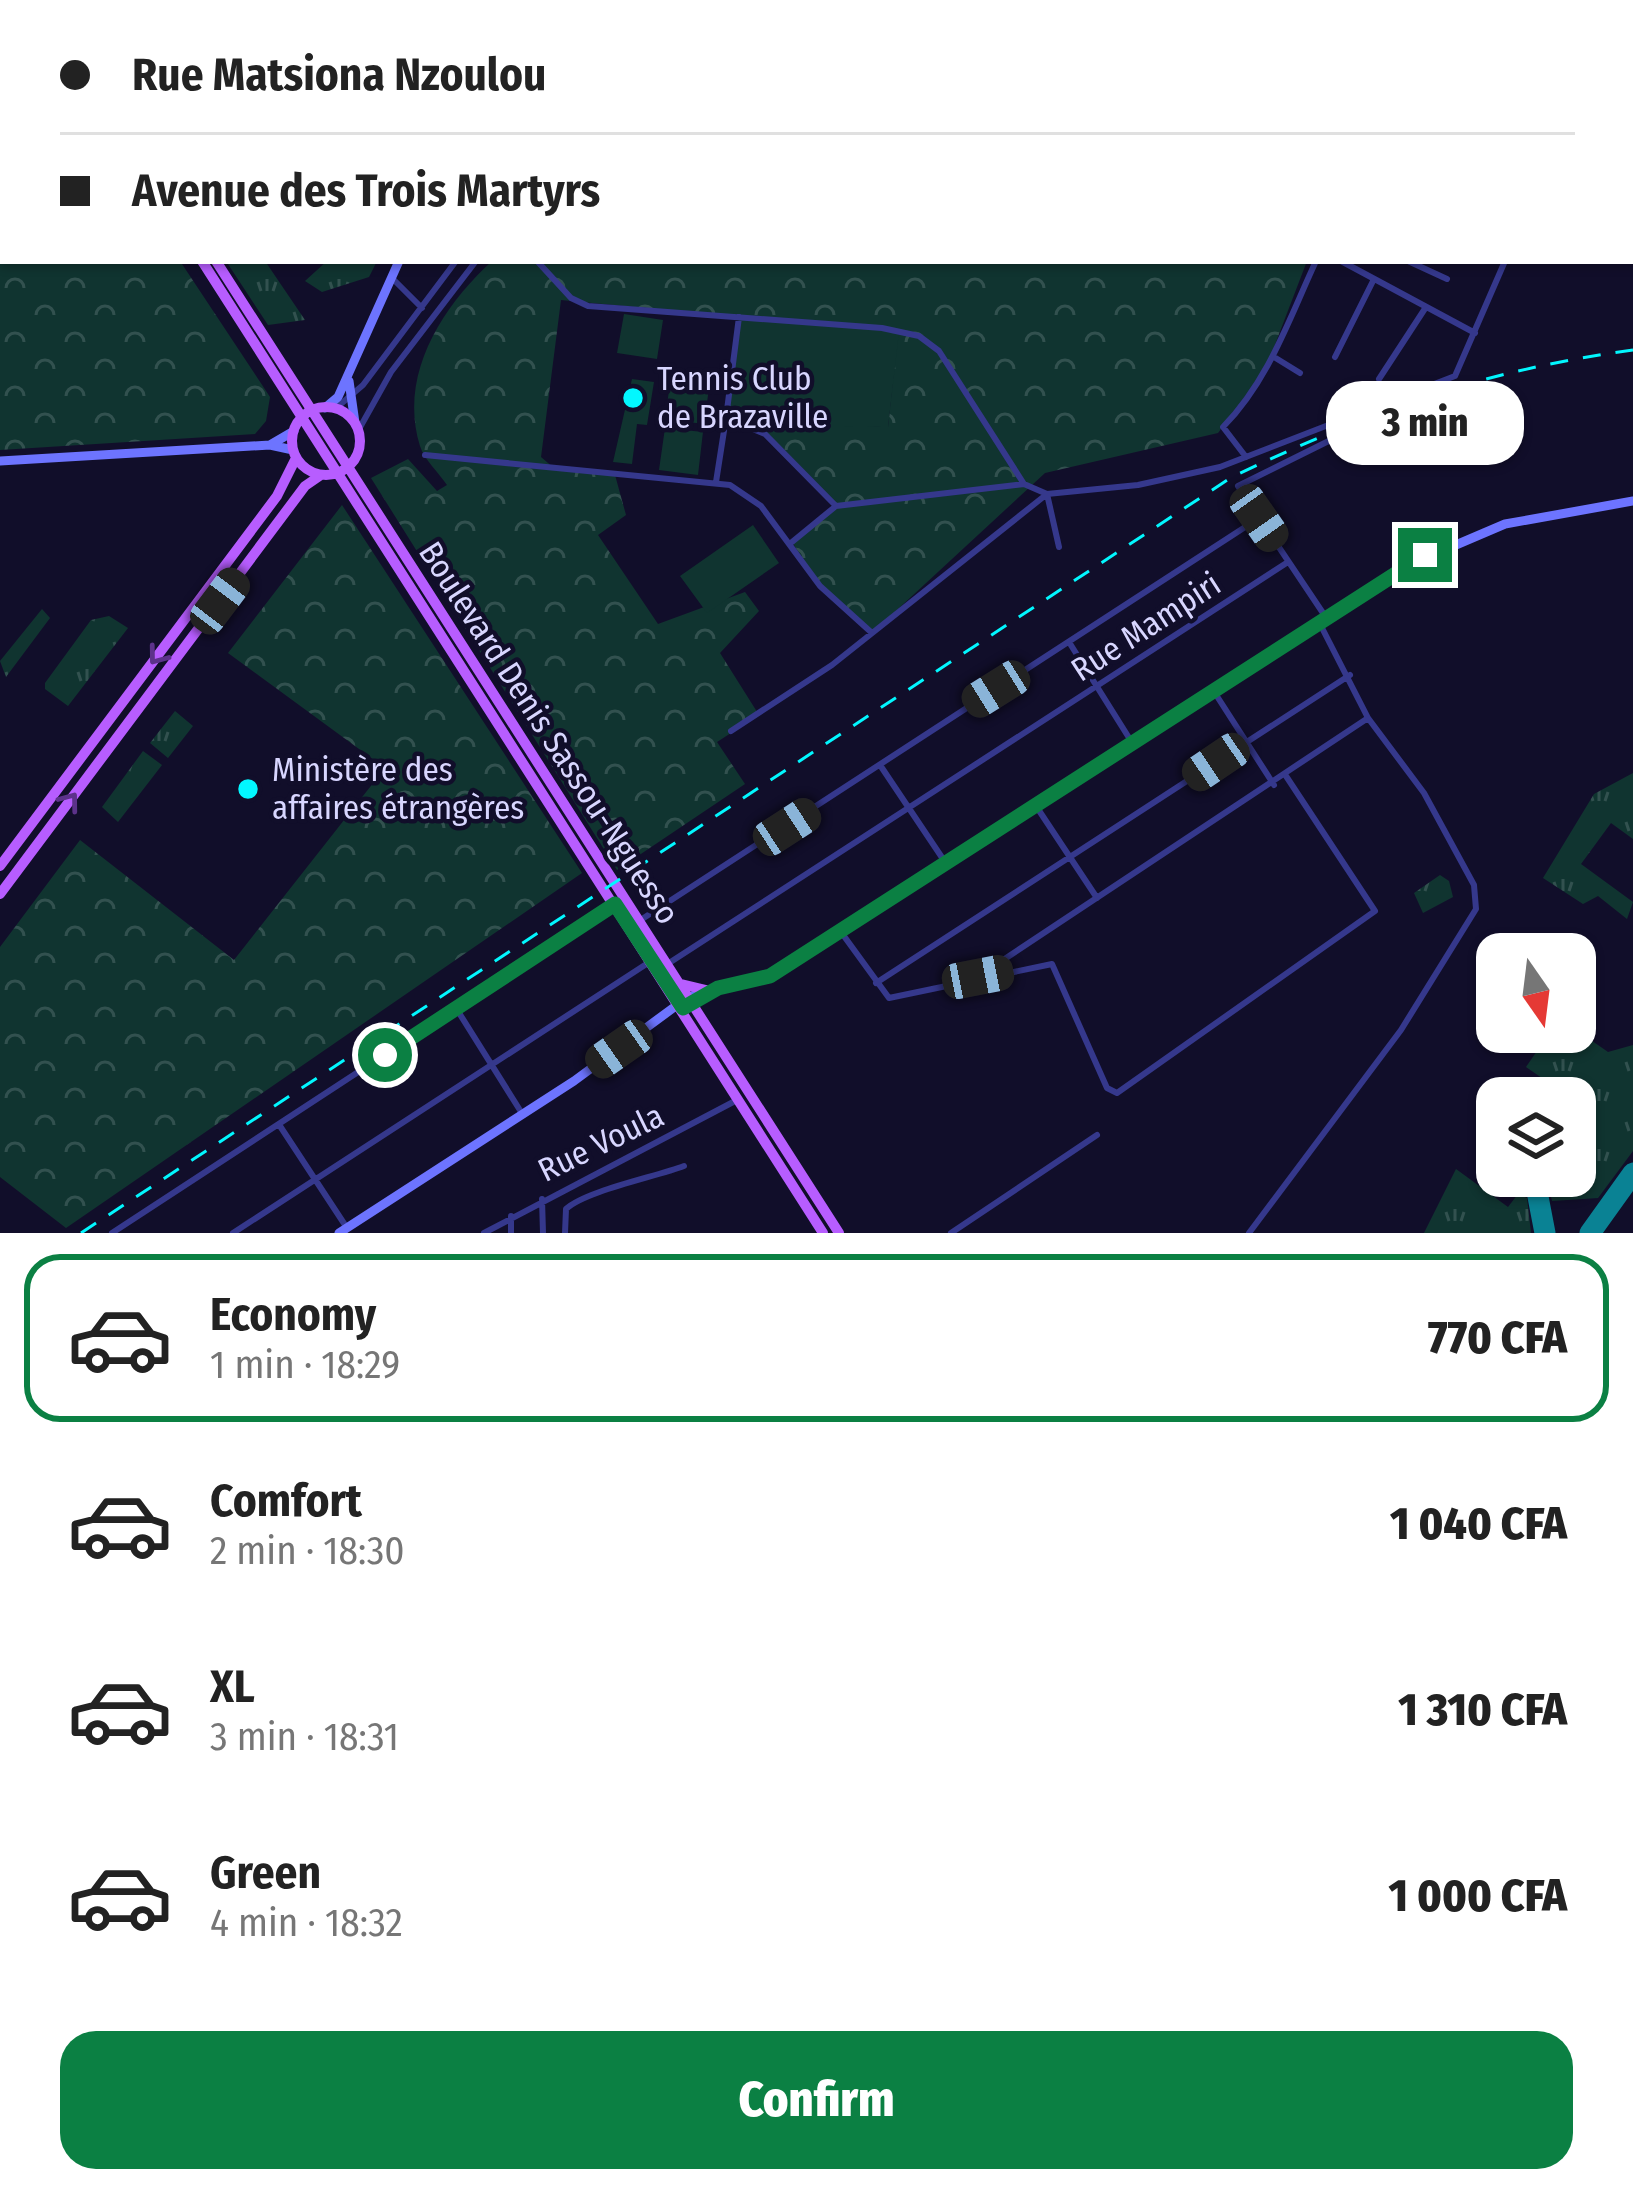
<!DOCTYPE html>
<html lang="en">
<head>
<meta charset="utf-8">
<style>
	body { margin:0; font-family:"Fira Sans Condensed",sans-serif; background:#f2f2f2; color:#222; height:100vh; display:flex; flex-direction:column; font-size:45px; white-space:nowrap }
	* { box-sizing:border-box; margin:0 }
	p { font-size:39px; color:#767676 }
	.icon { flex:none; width:66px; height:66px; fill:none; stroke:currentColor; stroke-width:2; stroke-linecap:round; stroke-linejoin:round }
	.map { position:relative; height:1233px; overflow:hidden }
	.side { display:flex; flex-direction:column; background:#fff; flex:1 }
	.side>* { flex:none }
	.top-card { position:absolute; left:0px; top:0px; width:1635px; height:264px; box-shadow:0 3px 9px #0004; display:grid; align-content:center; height:264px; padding:0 60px; background:#fff }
	.needle { width:78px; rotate:166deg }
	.buttons { position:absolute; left:1476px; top:933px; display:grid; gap:24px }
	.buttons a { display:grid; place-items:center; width:120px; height:120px; border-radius:24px; background:#fff; box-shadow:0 3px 9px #0004; font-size:60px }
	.end { position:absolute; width:54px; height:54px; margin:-27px; border:15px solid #0b8043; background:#fff; box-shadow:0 0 0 6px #fff }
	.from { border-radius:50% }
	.bubble { position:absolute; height:84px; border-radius:36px; background:#fff; box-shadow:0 3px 9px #0004; font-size:39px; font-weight:800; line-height:84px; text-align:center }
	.car { position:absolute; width:36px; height:72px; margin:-36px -18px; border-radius:15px; box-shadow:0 0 9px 3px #0007; background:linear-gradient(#222 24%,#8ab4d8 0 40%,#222 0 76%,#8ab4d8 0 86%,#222 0) }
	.top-card b { display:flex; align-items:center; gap:42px; height:114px; font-size:45px }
	.top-card b+b { border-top:3px solid #e0e0e0 }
	.top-card i { width:30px; height:30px; background:#222 }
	ul { padding:21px 0 0; list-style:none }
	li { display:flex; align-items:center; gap:36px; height:168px; margin:0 24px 18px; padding:0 36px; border:6px solid transparent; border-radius:36px }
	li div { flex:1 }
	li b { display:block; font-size:45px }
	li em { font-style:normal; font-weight:800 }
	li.active { border-color:#0b8043 }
	li>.icon { width:108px; height:108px; stroke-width:1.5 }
	.action { display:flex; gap:24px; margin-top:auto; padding:24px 60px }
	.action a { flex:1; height:138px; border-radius:36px; background:#0b8043; color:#fff; font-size:48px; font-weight:800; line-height:138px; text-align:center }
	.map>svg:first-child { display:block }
	.grass { fill:url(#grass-tufts) }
	.forest { fill:url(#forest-crowns) }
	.garden { fill:#103430 }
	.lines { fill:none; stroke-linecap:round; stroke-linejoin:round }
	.taxiway { stroke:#0a8294; stroke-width:21 }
	.street { stroke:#35388c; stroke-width:6 }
	.secondary { stroke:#6d74ff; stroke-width:9 }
	.primary { stroke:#b75dff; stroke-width:10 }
	.rail { stroke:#02f7ff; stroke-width:3; stroke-dasharray:18 15; stroke-linecap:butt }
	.oneway { stroke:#5c328a }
	.route { stroke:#0b8043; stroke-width:15 }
	.poi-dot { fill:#02f7ff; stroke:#110e2a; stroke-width:4.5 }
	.labels { text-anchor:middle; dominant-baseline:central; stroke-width:9; stroke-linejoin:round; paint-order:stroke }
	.poi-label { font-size:33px; fill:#d8d6ff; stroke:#110e2a; text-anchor:start }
	.street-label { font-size:33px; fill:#d8d6ff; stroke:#110e2a }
</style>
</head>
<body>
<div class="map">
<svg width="1633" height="1233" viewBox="0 0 1633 1233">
	<defs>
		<pattern id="grass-tufts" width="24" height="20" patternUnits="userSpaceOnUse" patternTransform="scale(3)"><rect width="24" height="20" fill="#103430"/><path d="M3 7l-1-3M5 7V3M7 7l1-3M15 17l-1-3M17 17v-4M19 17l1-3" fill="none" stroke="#32514f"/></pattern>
		<pattern id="forest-crowns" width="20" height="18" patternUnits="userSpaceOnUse" patternTransform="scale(3)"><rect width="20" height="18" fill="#103430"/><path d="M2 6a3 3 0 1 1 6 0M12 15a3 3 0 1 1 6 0" fill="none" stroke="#32514f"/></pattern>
	</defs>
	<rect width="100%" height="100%" fill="#110e2a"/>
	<!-- grass -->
	<path class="grass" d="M226 261H265L305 320 268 325Z
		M327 261H377L369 277 322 292 305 281Z
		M42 609 50 618 6 677 0 661Z
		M109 616 128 628 68 706 45 689V683L91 620Z
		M175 711 193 726 168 758 150 743Z
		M143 751 162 765 118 822 102 807Z
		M1633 773V839L1611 823 1581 864 1633 902 1627 919 1598 896 1583 904 1543 878 1594 794Z
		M1440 875 1449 881 1453 897 1423 913 1414 893Z
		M1575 1029 1608 1052 1633 1045V1151L1598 1198 1552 1201 1546 1176H1575V1119L1584 1107 1526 1067 1550 1032Z
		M1456 1169 1508 1207 1518 1194 1527 1198 1531 1233H1424Z"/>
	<!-- forest -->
	<path class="forest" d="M0 6 3 261H180L270 397 266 421 255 434 0 450Z
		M492 261H1307L1266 368 1218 433 1045 473 872 633 820 586 792 542 835 507 753 425 775 420 888 427 898 332 561 300 541 457 555 469 615 475 626 515 598 535 658 624 745 592 759 611 720 653 759 715 717 742 745 784 617 870 371 478 408 459 437 491 447 485C439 473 424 459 420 446 398 375 442 307 492 261Z
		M342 505 582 873 66 1228 0 1177V947L80 840 234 960 385 768 228 653Z"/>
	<!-- garden -->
	<path class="garden" d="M624 314 663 320 657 359 617 353Z
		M739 317 899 332 888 427C844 426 766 428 726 418Z
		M671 376 710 381 704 424 665 419Z
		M632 379 654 382 647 425 637 424 632 464 613 462Z
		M665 428 703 432 698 475 659 470Z
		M753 525 779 563 707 613 680 576Z"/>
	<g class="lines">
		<!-- taxiway -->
		<path class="taxiway" d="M1534 1176 1545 1233
			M1590 1233 1633 1173"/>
		<!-- street -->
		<path class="street" d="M947 0 956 3
			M1386 0 1395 3
			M1540 0 1549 3
			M150 3 153 0
			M649 3 651 0
			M670 3 673 0
			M1297 3 1298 0
			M1497 3 1498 0
			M1632 33H1633
			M1632 62 1633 59
			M1632 82H1633
			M1632 135H1633
			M1632 184H1633
			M1632 237 1633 238
			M537 261 571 298 588 306 882 328 919 336 939 351 1024 484
			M1341 261 1475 333
			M1408 261 1447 279
			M392 278 422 308
			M1274 357 1300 373
			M1335 357 1374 279
			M1379 379 1426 307
			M335 409 363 385 456 261
			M726 418 739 317
			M358 431 391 372 476 261
			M425 455 730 485 761 506 820 586 872 633
			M1246 457 1223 427C1269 380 1289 319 1316 261
			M716 482 726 418 765 434 836 506
			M792 542 836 506 1024 484 1047 494 1059 547
			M1325 616 1238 486 1371 420
			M1069 642 1131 741
			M1213 690 1274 785
			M731 731 832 665 1047 494 1138 485 1220 467 1455 376 1505 261
			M880 765 945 862
			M1036 806 1097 898
			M639 921 1259 518
			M841 932 889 998 1052 964 1107 1088 1117 1093 1375 911 1286 776
			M669 963 1288 562
			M982 974 1368 718
			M876 983 1350 675
			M456 1008 523 1115
			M280 1126 347 1228
			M542 1199 543 1233
			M511 1216V1233
			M112 1233 615 904
			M233 1233 648 963
			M484 1233 737 1100
			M565 1233 566 1209C585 1191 655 1177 684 1166
			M951 1233 1097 1135
			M1249 1233 1401 1030 1476 909 1474 885 1424 793 1368 718 1319 622"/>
		<!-- secondary -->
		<path class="secondary" d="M507 3 508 0
			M349 381 355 423
			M325 408 338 397 399 261
			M270 445 294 431
			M0 461 270 445 293 450
			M339 1233 574 1081 688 997 779 971 1402 568 1505 524 1633 501"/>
		<!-- primary -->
		<path class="primary" d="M14 0 17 3
			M32 0 34 3
			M202 261 823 1233
			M216 261 839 1233
			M292 441a34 34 0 1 1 68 0a34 34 0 1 1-68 0Z
			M0 866 277 496 296 458
			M0 894 305 486 321 475
			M681 984 706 990"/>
		<!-- rail -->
		<path class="rail" d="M81 1233 1232 477C1368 412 1483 370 1633 350"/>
	</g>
	<!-- one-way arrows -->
	<defs><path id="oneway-chevron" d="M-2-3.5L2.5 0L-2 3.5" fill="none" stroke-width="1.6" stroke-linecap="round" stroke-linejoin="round" transform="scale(3)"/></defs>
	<g class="oneway">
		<use href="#oneway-chevron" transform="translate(157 656) rotate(127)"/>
		<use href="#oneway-chevron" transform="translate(70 801) rotate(-53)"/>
	</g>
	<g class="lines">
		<!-- route -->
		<path class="route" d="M385 1055 615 904 683 1008 718 988 770 976 1425 555"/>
	</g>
	<!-- markers -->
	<g class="poi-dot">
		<circle cx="633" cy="398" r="12"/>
		<circle cx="248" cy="789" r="12"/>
	</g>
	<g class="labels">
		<!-- poi labels -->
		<g class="poi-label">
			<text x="657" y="379">Tennis Club<tspan x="657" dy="38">de Brazaville</tspan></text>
			<text x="272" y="770">Ministère des<tspan x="272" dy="38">affaires étrangères</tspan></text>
		</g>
		<!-- street labels -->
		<g class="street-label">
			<text transform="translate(1146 627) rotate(-33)">Rue Mampiri</text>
			<text transform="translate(549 733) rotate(57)">Boulevard Denis Sassou-Nguesso</text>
			<text transform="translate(601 1143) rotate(-26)">Rue Voula</text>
		</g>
	</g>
</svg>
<div class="buttons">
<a><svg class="needle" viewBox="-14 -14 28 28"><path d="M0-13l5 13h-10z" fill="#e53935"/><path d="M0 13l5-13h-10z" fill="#767676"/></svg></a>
<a><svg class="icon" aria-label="layers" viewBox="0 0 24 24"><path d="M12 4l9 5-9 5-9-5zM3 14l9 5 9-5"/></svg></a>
</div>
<i class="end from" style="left:385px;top:1055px"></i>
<i class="end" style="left:1425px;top:555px"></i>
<div class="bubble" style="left:1326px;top:381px;width:198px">3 min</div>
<i class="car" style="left:1259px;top:518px;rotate:145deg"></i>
<i class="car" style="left:220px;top:601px;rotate:37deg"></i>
<i class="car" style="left:996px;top:689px;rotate:238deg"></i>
<i class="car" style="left:1216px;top:762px;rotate:236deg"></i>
<i class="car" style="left:787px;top:827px;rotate:57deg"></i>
<i class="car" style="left:978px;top:977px;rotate:79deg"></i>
<i class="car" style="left:619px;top:1049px;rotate:235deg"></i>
<div class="top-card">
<b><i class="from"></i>Rue Matsiona Nzoulou</b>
<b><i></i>Avenue des Trois Martyrs</b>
</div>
</div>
<section class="side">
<ul>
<li class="active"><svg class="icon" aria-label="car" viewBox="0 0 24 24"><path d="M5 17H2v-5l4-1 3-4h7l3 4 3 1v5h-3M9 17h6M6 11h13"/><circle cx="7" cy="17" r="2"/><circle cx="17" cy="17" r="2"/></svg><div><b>Economy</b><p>1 min · 18:29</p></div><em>770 CFA</em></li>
<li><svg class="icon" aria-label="car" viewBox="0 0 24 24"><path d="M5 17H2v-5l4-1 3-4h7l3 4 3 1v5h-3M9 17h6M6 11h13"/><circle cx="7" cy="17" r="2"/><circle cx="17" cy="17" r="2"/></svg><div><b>Comfort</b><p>2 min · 18:30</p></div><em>1 040 CFA</em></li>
<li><svg class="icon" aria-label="car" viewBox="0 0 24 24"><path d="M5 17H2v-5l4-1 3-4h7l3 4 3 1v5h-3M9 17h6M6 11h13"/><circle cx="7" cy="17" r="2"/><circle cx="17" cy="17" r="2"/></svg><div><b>XL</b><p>3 min · 18:31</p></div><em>1 310 CFA</em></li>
<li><svg class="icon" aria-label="car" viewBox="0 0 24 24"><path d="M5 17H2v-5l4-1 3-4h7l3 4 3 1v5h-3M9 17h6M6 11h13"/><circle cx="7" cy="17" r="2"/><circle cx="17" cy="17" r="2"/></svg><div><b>Green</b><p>4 min · 18:32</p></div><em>1 000 CFA</em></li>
</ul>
<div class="action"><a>Confirm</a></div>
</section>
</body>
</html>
